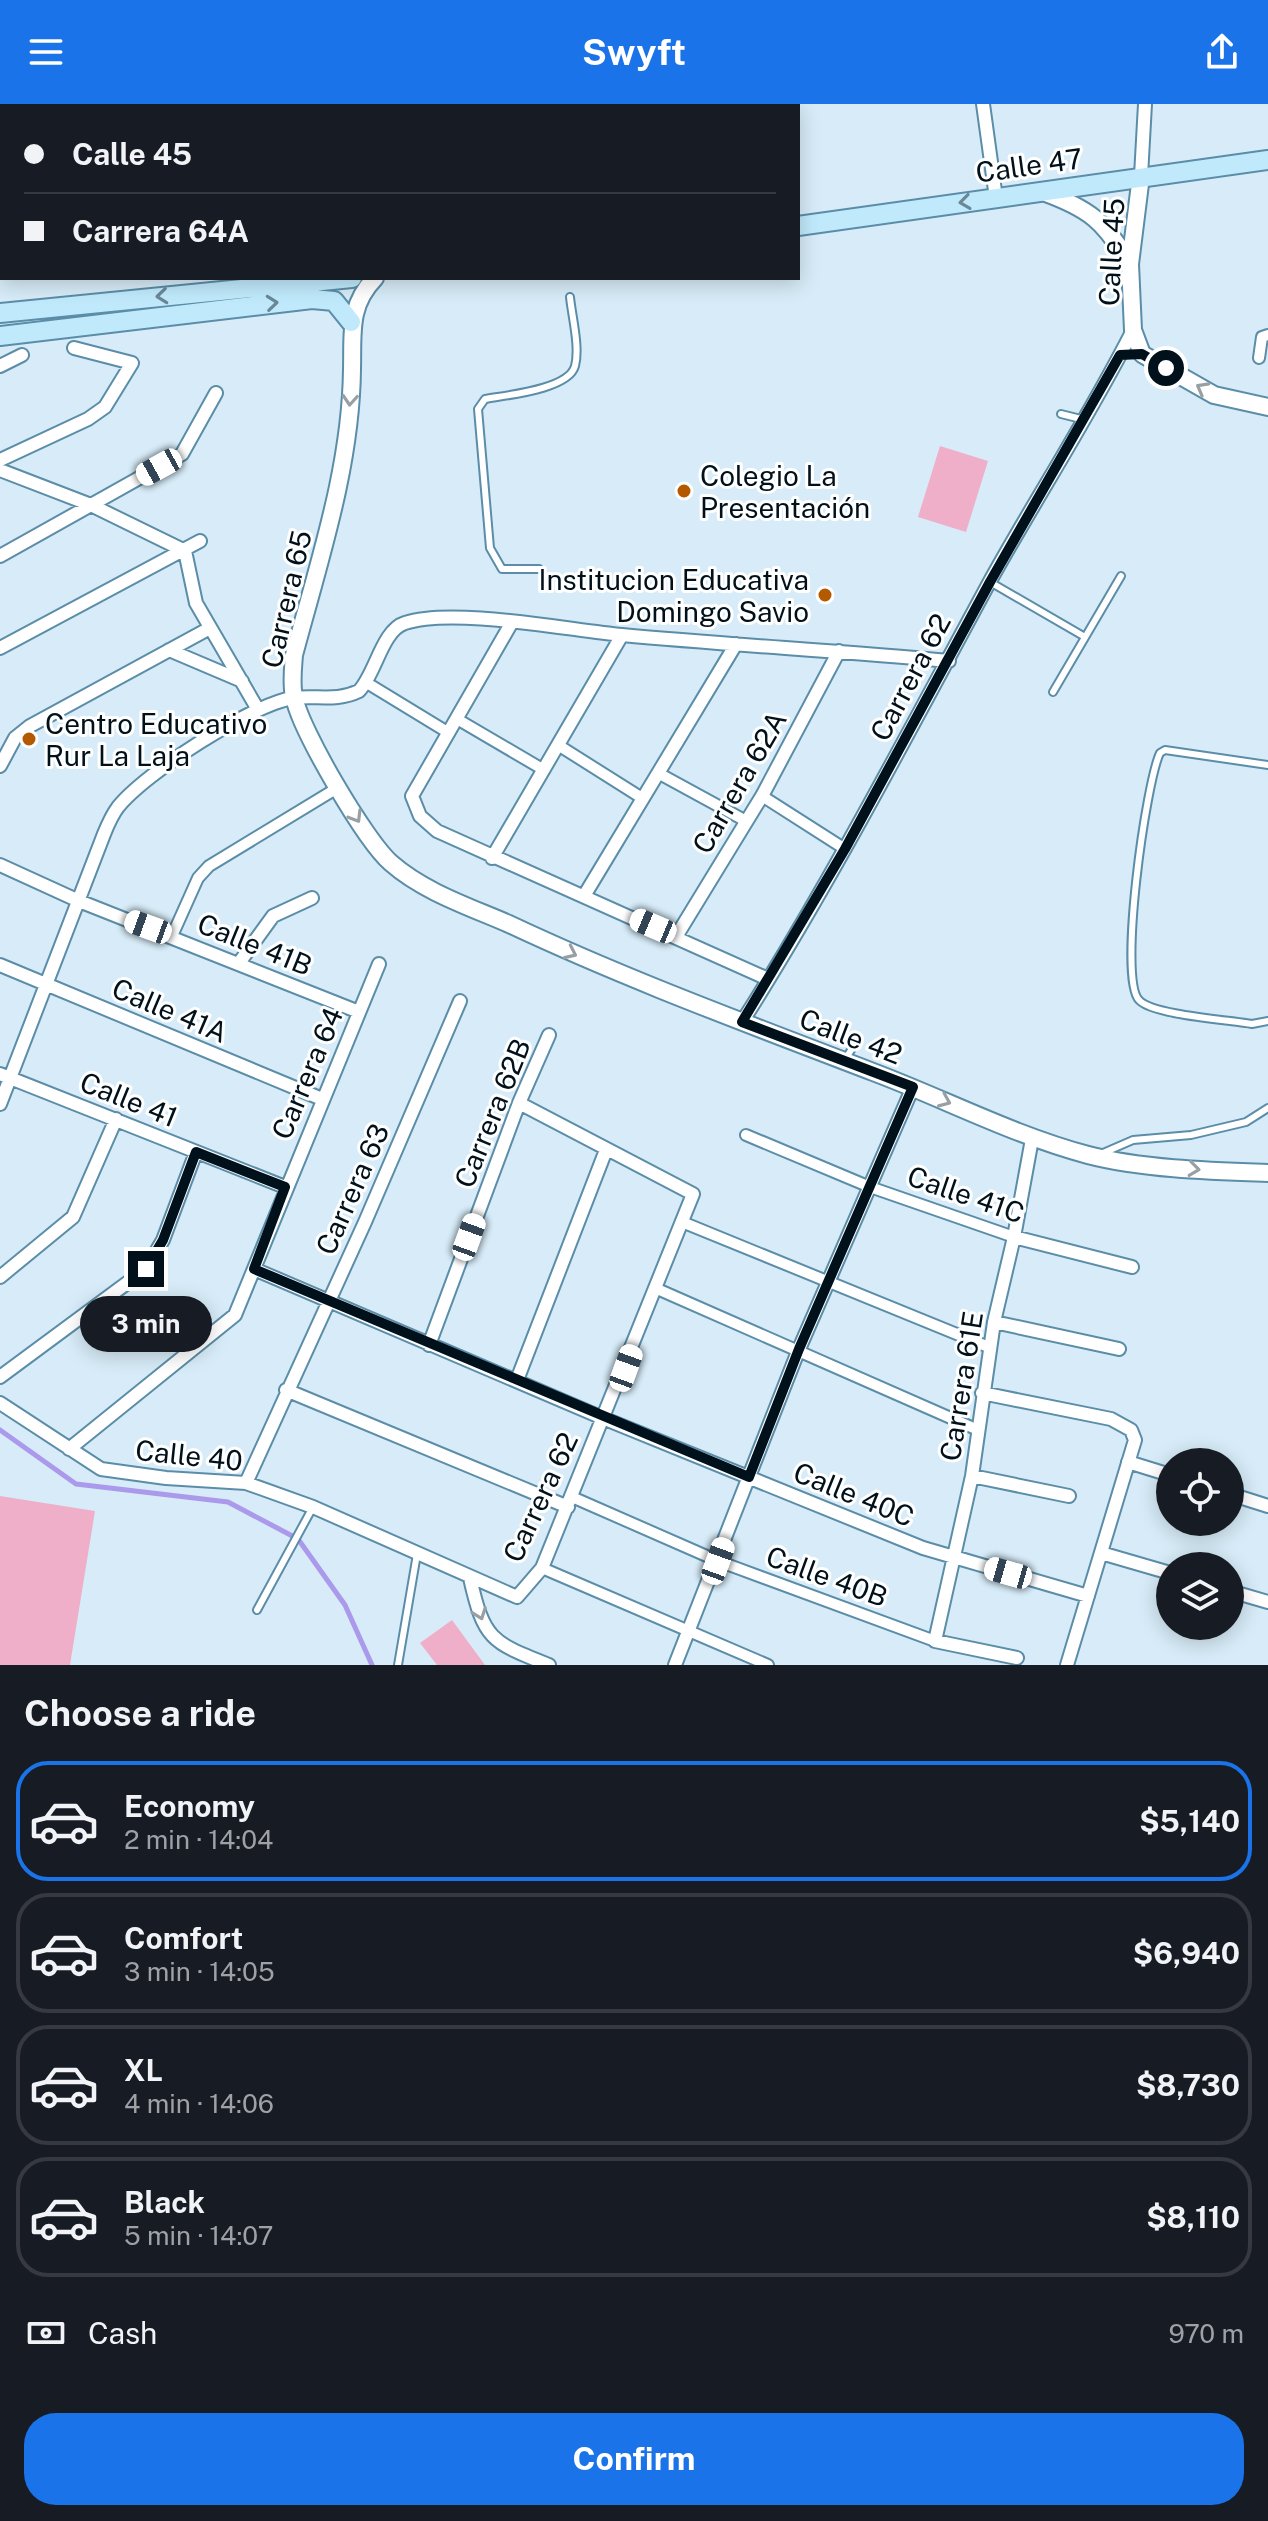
<!DOCTYPE html>
<html lang="en">
<head>
<meta charset="utf-8">
<style>
	body { margin:0; font-family:"Public Sans",sans-serif; background:#242831; color:#f1f3f6; height:100vh; display:flex; flex-direction:column; font-size:30px; white-space:nowrap }
	* { box-sizing:border-box; margin:0 }
	p { font-size:26px; color:#9ea1a6 }
	.icon { flex:none; width:44px; height:44px; fill:none; stroke:currentColor; stroke-width:2; stroke-linecap:round; stroke-linejoin:round }
	.map { position:relative; height:1561px; overflow:hidden }
	.details { display:flex; flex-direction:column; background:#171b24; flex:1 }
	.details>* { flex:none }
	.banner { position:absolute; left:0px; top:0px; width:800px; height:176px; box-shadow:0 4px 20px #0003; display:grid; align-content:center; height:176px; padding:0 24px; background:#171b24 }
	.fabs { position:absolute; left:1156px; top:1344px; display:grid; gap:16px }
	.fabs a { display:grid; place-items:center; width:88px; height:88px; border-radius:50%; background:#171b24; box-shadow:0 4px 20px #0003; font-size:40px }
	.end { position:absolute; width:36px; height:36px; margin:-18px; border:10px solid #00111b; background:#fff; box-shadow:0 0 0 4px #fff }
	.from { border-radius:50% }
	.bubble { position:absolute; height:56px; border-radius:28px; background:#171b24; box-shadow:0 4px 20px #0003; font-size:26px; font-weight:700; line-height:56px; text-align:center }
	.car { position:absolute; width:24px; height:48px; margin:-24px -12px; border-radius:10px; box-shadow:0 0 6px 2px #0007; background:linear-gradient(#fff 24%,#345 0 40%,#fff 0 76%,#345 0 86%,#fff 0) }
	.banner b { display:flex; align-items:center; gap:28px; height:76px; font-size:30px }
	.banner b+b { border-top:2px solid #363941 }
	.banner i { width:20px; height:20px; background:#f1f3f6 }
	ul { padding:0; list-style:none }
	li { display:flex; align-items:center; gap:24px; height:120px; margin:0 16px 12px; padding:0 8px; border:4px solid #363941; border-radius:32px }
	li div { flex:1 }
	li b { display:block; font-size:30px }
	li em { font-style:normal; font-weight:700 }
	li.active { border-color:#1a73e8 }
	li>.icon { width:72px; height:72px; stroke-width:1.5 }
	h2 { padding:0 24px; font-size:36px; line-height:96px }
	.pay { display:flex; align-items:center; gap:20px; height:88px; padding:0 24px; font-size:30px }
	.pay p { margin-inline-start:auto }
	.button { display:flex; gap:16px; margin-top:auto; padding:16px 24px }
	.button a { flex:1; height:92px; border-radius:32px; background:#1a73e8; color:#fff; font-size:32px; font-weight:700; line-height:92px; text-align:center }
	header { display:flex; justify-content:space-between; align-items:center; height:104px; padding:0 24px; background:#1a73e8; color:#fff; font-size:36px; font-weight:700 }
	.map>svg:first-child { display:block }
	.green { fill:#efafc9 }
	.lines { fill:none; stroke-linecap:round; stroke-linejoin:round }
	.stream { stroke:#ab99ec; stroke-width:5 }
	.service-casing { stroke:#5b8da8; stroke-width:10 }
	.pedestrian-casing { stroke:#5b8da8; stroke-width:14 }
	.minor-casing { stroke:#5b8da8; stroke-width:16 }
	.tertiary-casing { stroke:#5b8da8; stroke-width:20 }
	.secondary-casing { stroke:#5b8da8; stroke-width:22 }
	.service { stroke:#fff; stroke-width:6 }
	.pedestrian { stroke:#fff; stroke-width:10 }
	.minor { stroke:#fff; stroke-width:12 }
	.tertiary { stroke:#fff; stroke-width:16 }
	.secondary { stroke:#c0eafc; stroke-width:18 }
	.oneway { stroke:#6a8897 }
	.oneway2 { stroke:#99a0a4 }
	.route { stroke:#00111b; stroke-width:10 }
	.poi-dot { fill:#b55900; stroke:#fff; stroke-width:3 }
	.labels { text-anchor:middle; dominant-baseline:central; stroke-width:6; stroke-linejoin:round; paint-order:stroke }
	.street-label { font-size:28px; fill:#00111b; stroke:#fff }
	.poi-label { font-size:28px; fill:#00111b; stroke:#fff; text-anchor:start }
</style>
</head>
<body>
<header><svg class="icon" aria-label="menu" viewBox="0 0 24 24"><path d="M4 6h16M4 12h16M4 18h16"/></svg>Swyft<svg class="icon" aria-label="share" viewBox="0 0 24 24"><path d="M12 15V3M7 8l5-5 5 5M5 13v7h14v-7"/></svg></header>
<div class="map">
<svg width="1268" height="1561" viewBox="0 0 1268 1561">
	<rect width="100%" height="100%" fill="#d7ecf8"/>
	<!-- green -->
	<path class="green" d="M940 342 988 357 966 428 918 413Z
		M0 1392 95 1407 70 1561H0Z
		M452 1516 485 1561H437L420 1539Z"/>
	<g class="lines">
		<!-- stream -->
		<path class="stream" d="M0 1326 76 1380 228 1398 298 1435 345 1501 372 1561"/>
		<!-- service casing -->
		<g class="service-casing">
			<path id="service" d="M151 0V2
				M1061 310 1085 316
				M539 465H502L490 444 478 305 485 295C508 291 569 285 575 262 580 243 572 213 570 193
				M990 478 1085 533
				M1053 588 1121 472
				M1268 661 1165 646 1160 649C1146 678 1118 874 1139 896 1152 911 1230 916 1252 920L1268 917
				M844 957 853 943
				M1103 1049 1133 1036 1191 1031 1246 1018 1268 1004
				M257 1506 313 1403
				M398 1561 417 1450"/>
		</g>
		<!-- pedestrian casing -->
		<g class="pedestrian-casing">
			<path id="pedestrian" d="M1259 254 1262 233 1268 231
				M367 579 449 629
				M457 615 544 666
				M558 641 642 694
				M658 669 746 717
				M762 692 845 745
				M172 832 198 774 209 762 339 683
				M746 1031 870 1083 1014 1133
				M682 1118 991 1244
				M655 1184 978 1326
				M572 1393 718 1457 935 1537
				M542 1464 768 1561"/>
		</g>
		<!-- minor casing -->
		<g class="minor-casing">
			<path id="minor" d="M74 0V2
				M769 0V2
				M983 0 996 94
				M1141 72 1145 0
				M0 81H2
				M0 262 22 251
				M0 356 88 315 105 303 132 259 74 244
				M0 366 91 401 185 447 196 499 257 604
				M0 452 182 350 216 289
				M512 518 412 692 420 712 437 727 768 875
				M0 544 200 437
				M169 546 242 577
				M0 662 15 634 30 622 210 524
				M492 754 622 531
				M0 761 79 797 359 908
				M584 792 736 540
				M677 831 762 692 839 547
				M239 859 273 812 312 794
				M0 861 322 995
				M742 918C832 776 909 627 989 479 1036 394 1089 313 1133 226
				M0 970 285 1083
				M0 1000 104 730C108 720 112 711 118 703 145 669 252 600 293 594 317 591 336 598 359 587 376 569 382 526 405 519 453 503 568 526 622 531 731 541 840 547 949 557
				M1014 1133 1132 1163
				M254 1165 605 1315 923 1444 1088 1492
				M0 1173 73 1113 116 1015
				M994 1218 1119 1245
				M429 1241 519 999 549 931
				M0 1273 146 1165 163 1136 196 1048
				M517 1276 606 1046
				M286 1286 568 1403
				M982 1289 1111 1315 1131 1326 1135 1336 1067 1561
				M0 1299 101 1365 166 1374 246 1379 313 1403 517 1493 542 1464 693 1090 519 999
				M69 1345 235 1211 379 860
				M1128 1358 1170 1371
				M972 1372 1069 1392
				M246 1379 365 1118 460 897
				M1230 1390 1268 1402
				M1101 1449 1170 1469
				M470 1474C484 1536 491 1538 549 1561
				M1230 1487 1268 1498
				M1017 1554 935 1537 972 1372 994 1218 1014 1133 1032 1035
				M675 1561 799 1245 913 983"/>
		</g>
		<!-- tertiary casing -->
		<g class="tertiary-casing">
			<path id="tertiary" d="M1141 72 1130 160 1133 226 1142 250 1214 291 1268 303
				M1043 88C1090 105 1104 117 1130 160
				M375 174C348 202 353 229 352 265 351 363 319 457 294 551 293 565 291 579 294 593 301 627 365 736 391 759 424 788 470 803 509 820 628 876 751 921 873 968 945 995 1013 1031 1088 1051 1142 1065 1211 1067 1268 1069"/>
		</g>
		<!-- secondary casing -->
		<g class="secondary-casing">
			<path id="secondary" d="M798 122 1268 56
				M0 209 352 174
				M0 232 312 195 334 197 351 218"/>
		</g>
		<!-- service -->
		<use href="#service" class="service"/>
		<!-- pedestrian -->
		<use href="#pedestrian" class="pedestrian"/>
		<!-- minor -->
		<use href="#minor" class="minor"/>
		<!-- tertiary -->
		<use href="#tertiary" class="tertiary"/>
		<!-- secondary -->
		<use href="#secondary" class="secondary"/>
	</g>
	<!-- one-way arrows -->
	<defs><path id="oneway-chevron" d="M-2-3.5L2.5 0L-2 3.5" fill="none" stroke-width="1.6" stroke-linecap="round" stroke-linejoin="round" transform="scale(2)"/></defs>
	<g class="oneway">
		<use href="#oneway-chevron" transform="translate(965 98) rotate(172)"/>
		<use href="#oneway-chevron" transform="translate(162 192) rotate(174)"/>
		<use href="#oneway-chevron" transform="translate(272 199) rotate(-6)"/>
	</g>
	<g class="oneway2">
		<use href="#oneway-chevron" transform="translate(1202 284) rotate(-151)"/>
		<use href="#oneway-chevron" transform="translate(350 296) rotate(94)"/>
		<use href="#oneway-chevron" transform="translate(356 713) rotate(59)"/>
		<use href="#oneway-chevron" transform="translate(571 849) rotate(25)"/>
		<use href="#oneway-chevron" transform="translate(945 997) rotate(23)"/>
		<use href="#oneway-chevron" transform="translate(1194 1065) rotate(7)"/>
		<use href="#oneway-chevron" transform="translate(480 1510) rotate(70)"/>
	</g>
	<g class="lines">
		<!-- route -->
		<path class="route" d="M146 1165 163 1136 196 1048 285 1083 254 1165 749 1373 799 1245 913 983 742 918 845 745 990 478 1120 251 1142 250 1166 264"/>
	</g>
	<!-- markers -->
	<g class="poi-dot">
		<circle cx="684" cy="387" r="8"/>
		<circle cx="825" cy="491" r="8"/>
		<circle cx="29" cy="635" r="8"/>
	</g>
	<g class="labels">
		<!-- street labels -->
		<g class="street-label">
			<text transform="translate(1029 61) rotate(-8)">Calle 47</text>
			<text transform="translate(1111 148) rotate(-87)">Calle 45</text>
			<text transform="translate(286 495) rotate(-77)">Carrera 65</text>
			<text transform="translate(910 573) rotate(-62)">Carrera 62</text>
			<text transform="translate(739 678) rotate(-60)">Carrera 62A</text>
			<text transform="translate(255 840) rotate(22)">Calle 41B</text>
			<text transform="translate(170 906) rotate(23)">Calle 41A</text>
			<text transform="translate(851 932) rotate(21)">Calle 42</text>
			<text transform="translate(307 969) rotate(-67)">Carrera 64</text>
			<text transform="translate(129 995) rotate(22)">Calle 41</text>
			<text transform="translate(492 1009) rotate(-68)">Carrera 62B</text>
			<text transform="translate(352 1085) rotate(-66)">Carrera 63</text>
			<text transform="translate(966 1090) rotate(19)">Calle 41C</text>
			<text transform="translate(961 1282) rotate(-81)">Carrera 61E</text>
			<text transform="translate(189 1351) rotate(6)">Calle 40</text>
			<text transform="translate(854 1390) rotate(22)">Calle 40C</text>
			<text transform="translate(540 1393) rotate(-65)">Carrera 62</text>
			<text transform="translate(827 1472) rotate(20)">Calle 40B</text>
		</g>
		<!-- poi labels -->
		<g class="poi-label">
			<text x="700" y="371">Colegio La<tspan x="700" dy="32">Presentación</tspan></text>
			<text x="809" y="475" text-anchor="end">Institucion Educativa<tspan x="809" dy="32">Domingo Savio</tspan></text>
			<text x="45" y="619">Centro Educativo<tspan x="45" dy="32">Rur La Laja</tspan></text>
		</g>
	</g>
</svg>
<div class="fabs">
<a><svg class="icon" aria-label="locate" viewBox="0 0 24 24"><circle cx="12" cy="12" r="6"/><path d="M12 2v4M12 18v4M2 12h4M18 12h4"/></svg></a>
<a><svg class="icon" aria-label="layers" viewBox="0 0 24 24"><path d="M12 4l9 5-9 5-9-5zM3 14l9 5 9-5"/></svg></a>
</div>
<i class="end from" style="left:1166px;top:264px"></i>
<i class="end" style="left:146px;top:1165px"></i>
<div class="bubble" style="left:80px;top:1192px;width:132px">3 min</div>
<i class="car" style="left:159px;top:363px;rotate:241deg"></i>
<i class="car" style="left:653px;top:822px;rotate:293deg"></i>
<i class="car" style="left:148px;top:823px;rotate:290deg"></i>
<i class="car" style="left:469px;top:1133px;rotate:20deg"></i>
<i class="car" style="left:626px;top:1264px;rotate:20deg"></i>
<i class="car" style="left:718px;top:1457px;rotate:20deg"></i>
<i class="car" style="left:1008px;top:1469px;rotate:286deg"></i>
<div class="banner">
<b><i class="from"></i>Calle 45</b>
<b><i></i>Carrera 64A</b>
</div>
</div>
<section class="details">
<h2>Choose a ride</h2>
<ul>
<li class="active"><svg class="icon" aria-label="car" viewBox="0 0 24 24"><path d="M5 17H2v-5l4-1 3-4h7l3 4 3 1v5h-3M9 17h6M6 11h13"/><circle cx="7" cy="17" r="2"/><circle cx="17" cy="17" r="2"/></svg><div><b>Economy</b><p>2 min · 14:04</p></div><em>$5,140</em></li>
<li><svg class="icon" aria-label="car" viewBox="0 0 24 24"><path d="M5 17H2v-5l4-1 3-4h7l3 4 3 1v5h-3M9 17h6M6 11h13"/><circle cx="7" cy="17" r="2"/><circle cx="17" cy="17" r="2"/></svg><div><b>Comfort</b><p>3 min · 14:05</p></div><em>$6,940</em></li>
<li><svg class="icon" aria-label="car" viewBox="0 0 24 24"><path d="M5 17H2v-5l4-1 3-4h7l3 4 3 1v5h-3M9 17h6M6 11h13"/><circle cx="7" cy="17" r="2"/><circle cx="17" cy="17" r="2"/></svg><div><b>XL</b><p>4 min · 14:06</p></div><em>$8,730</em></li>
<li><svg class="icon" aria-label="car" viewBox="0 0 24 24"><path d="M5 17H2v-5l4-1 3-4h7l3 4 3 1v5h-3M9 17h6M6 11h13"/><circle cx="7" cy="17" r="2"/><circle cx="17" cy="17" r="2"/></svg><div><b>Black</b><p>5 min · 14:07</p></div><em>$8,110</em></li>
</ul>
<div class="pay"><svg class="icon" aria-label="cash" viewBox="0 0 24 24"><path d="M3 7h18v10H3z"/><circle cx="12" cy="12" r="2"/></svg>Cash<p>970 m</p></div>
<div class="button"><a>Confirm</a></div>
</section>
</body>
</html>
